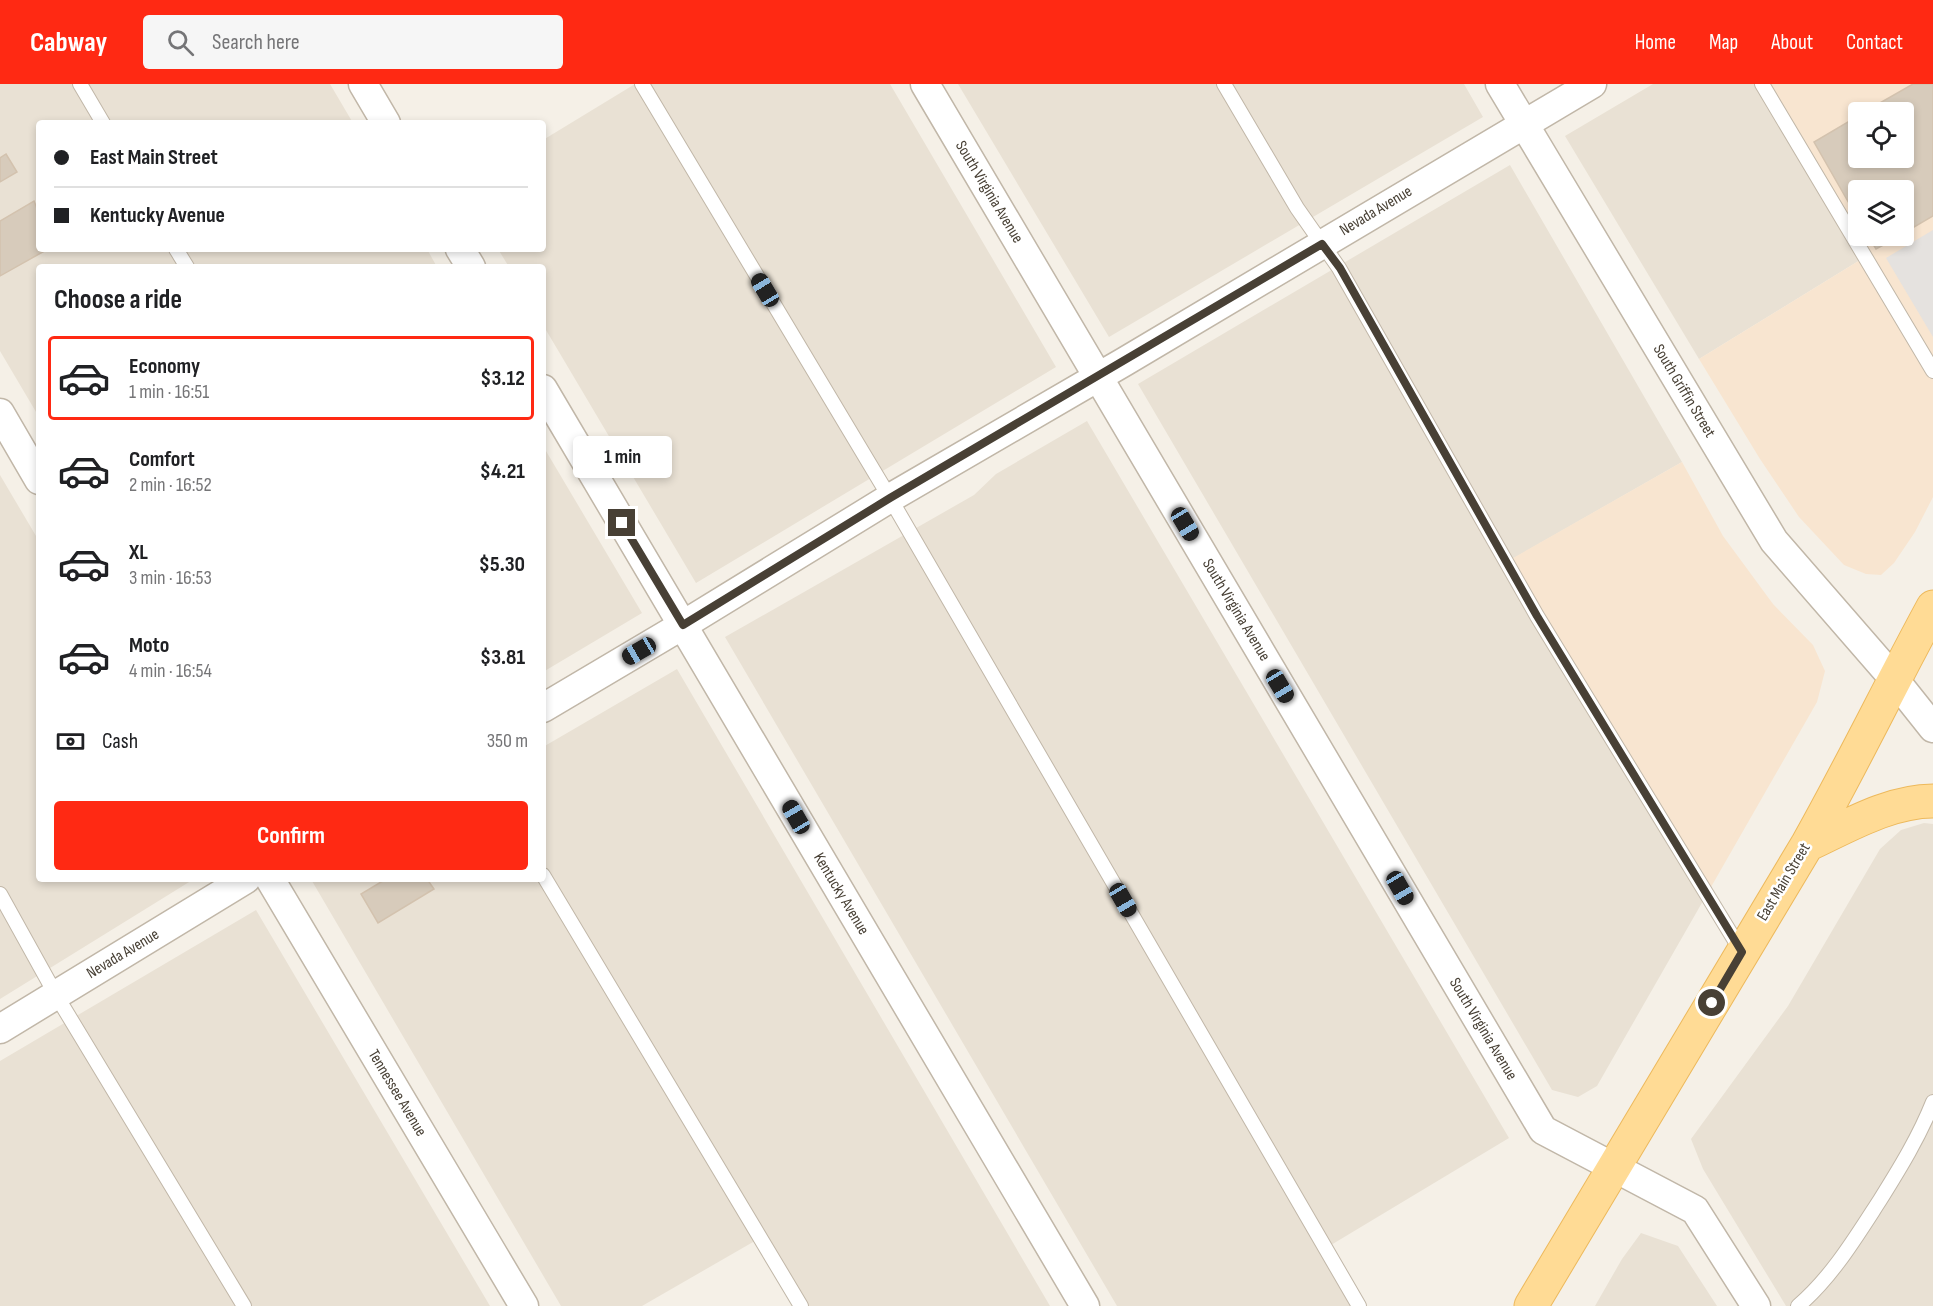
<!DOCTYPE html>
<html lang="en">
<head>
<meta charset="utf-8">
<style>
	body { margin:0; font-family:"Sofia Sans Condensed",sans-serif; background:#f6f6f6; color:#202124; height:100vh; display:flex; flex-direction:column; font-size:22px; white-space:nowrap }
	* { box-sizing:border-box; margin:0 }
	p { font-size:20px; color:#757577 }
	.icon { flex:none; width:33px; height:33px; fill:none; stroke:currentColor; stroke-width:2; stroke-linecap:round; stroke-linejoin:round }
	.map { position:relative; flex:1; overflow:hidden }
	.details { position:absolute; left:36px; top:180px; width:510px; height:618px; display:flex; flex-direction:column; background:#fff; border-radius:6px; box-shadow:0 3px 9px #0003 }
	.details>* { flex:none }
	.guide { position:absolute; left:36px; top:36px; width:510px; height:132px; border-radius:6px; box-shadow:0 3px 9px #0003; display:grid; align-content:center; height:132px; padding:0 18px; background:#fff }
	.buttons { position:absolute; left:1848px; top:18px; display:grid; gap:12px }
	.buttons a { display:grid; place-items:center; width:66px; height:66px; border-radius:6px; background:#fff; box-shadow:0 3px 9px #0003; font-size:30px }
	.end { position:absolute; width:27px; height:27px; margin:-14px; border:8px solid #484035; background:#fff; box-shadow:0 0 0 3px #fff }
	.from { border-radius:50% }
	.bubble { position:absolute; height:42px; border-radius:6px; background:#fff; box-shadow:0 3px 9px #0003; font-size:20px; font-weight:700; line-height:42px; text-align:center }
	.car { position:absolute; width:18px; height:36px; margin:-18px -9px; border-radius:8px; box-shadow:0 0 4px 2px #0007; background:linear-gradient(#222 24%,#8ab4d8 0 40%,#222 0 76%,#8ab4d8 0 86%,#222 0) }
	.guide b { display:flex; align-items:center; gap:21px; height:57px; font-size:22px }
	.guide b+b { border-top:2px solid #e0e0e0 }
	.guide i { width:15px; height:15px; background:#202124 }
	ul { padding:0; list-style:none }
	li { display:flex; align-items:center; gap:18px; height:84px; margin:0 12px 9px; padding:0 6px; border:3px solid transparent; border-radius:6px }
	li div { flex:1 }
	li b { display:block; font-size:22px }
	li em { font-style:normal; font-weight:700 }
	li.on { border-color:#ff2913 }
	li>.icon { width:54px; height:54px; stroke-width:1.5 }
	h2 { padding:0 18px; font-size:27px; line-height:72px }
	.pay { display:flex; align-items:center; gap:15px; height:66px; padding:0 18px; font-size:22px }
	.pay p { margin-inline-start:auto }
	.button { display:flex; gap:12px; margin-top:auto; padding:12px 18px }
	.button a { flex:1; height:69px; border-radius:6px; background:#ff2913; color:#fff; font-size:24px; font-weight:700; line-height:69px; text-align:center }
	header { display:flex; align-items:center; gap:36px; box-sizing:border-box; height:84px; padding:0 30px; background:#ff2913; color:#fff }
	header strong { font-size:28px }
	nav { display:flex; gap:33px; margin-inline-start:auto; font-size:21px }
	.search { width:420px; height:54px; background:#f6f6f6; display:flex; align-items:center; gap:15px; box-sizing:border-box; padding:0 21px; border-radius:6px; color:#757577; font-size:22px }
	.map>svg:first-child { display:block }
	.residential { fill:#e9e1d4 }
	.commercial { fill:#f8e5d0; fill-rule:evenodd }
	.parking { fill:#e5e2df }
	.building { fill:#d7cbbb; stroke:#d3c2ae; stroke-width:1.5 }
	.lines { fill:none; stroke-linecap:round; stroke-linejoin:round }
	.service-casing { stroke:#c1b7a8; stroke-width:16 }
	.minor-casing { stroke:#c1b7a8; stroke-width:31 }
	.primary-casing { stroke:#edb95c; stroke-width:35 }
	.service { stroke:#fff; stroke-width:14 }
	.minor { stroke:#fff; stroke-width:28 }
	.primary { stroke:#ffdb95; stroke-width:33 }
	.route { stroke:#484035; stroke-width:8 }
	.labels { text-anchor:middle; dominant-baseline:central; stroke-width:5; stroke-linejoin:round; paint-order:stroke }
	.street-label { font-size:16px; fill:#484035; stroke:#fff }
</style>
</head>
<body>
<header>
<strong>Cabway</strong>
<div class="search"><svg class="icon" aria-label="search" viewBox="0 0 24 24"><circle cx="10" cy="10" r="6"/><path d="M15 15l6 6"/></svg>Search here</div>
<nav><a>Home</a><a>Map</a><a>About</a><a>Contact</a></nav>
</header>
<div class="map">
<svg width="1933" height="1222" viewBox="0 0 1933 1222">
	<rect width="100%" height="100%" fill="#f5f0e7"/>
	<!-- residential -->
	<path class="residential" d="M0 0H330L353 39H39V165H427L437 183H39V333L0 267Z
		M635 0H890L1056 283 696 499 543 241V183H509L498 165H543V56Z
		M958 0H1464L1483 33 1109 253Z
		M1653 0H1762L1865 173 1699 275 1565 52Z
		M1510 81 1682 378 1507 478 1707 810 1597 1002 1578 1013 1552 1006 1138 300Z
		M1087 337 1509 1054 1326 1164 1359 1222H1117L725 553 974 411 996 390Z
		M543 362 642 529 543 588Z
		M0 391 39 457V795H194L0 915Z
		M677 585 1050 1222H801L760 1154 642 1222H561L312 797 316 795H543V663Z
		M1924 739 1933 740V1222H1786L1703 1085 1691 1055 1788 922 1880 765 1901 746Z
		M256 826 490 1222H0V977Z
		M1641 1149 1678 1162 1717 1222H1595L1622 1175Z"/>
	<!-- commercial -->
	<path class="commercial" d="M1762 0H1933V413L1915 448 1894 479 1881 491 1866 490 1844 481 1799 433 1760 375 1699 275 1865 173ZM1858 28H1904V74H1858ZM1858 106H1904V152H1858Z
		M1682 378 1723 452 1773 520 1813 561 1825 587 1817 618 1707 810 1506 478Z"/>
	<!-- parking -->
	<path class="parking" d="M1933 146V253L1886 174Z"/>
	<!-- building -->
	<path class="building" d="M1913 0H1933V132L1904 149V106H1858V135L1814 58 1858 32V74H1904V28H1864Z
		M6 70 17 88 0 98V74Z
		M34 117 39 130V165H48L0 192V137Z
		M1868 152H1900L1876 165Z
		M386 795H427L434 805 378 839 361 810Z"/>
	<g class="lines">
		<!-- service casing -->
		<g class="service-casing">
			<path id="service" d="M80 0 103 39
				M642 0 890 414 1359 1222
				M1224 0 1297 124 1339 184 1537 532 1742 868
				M1762 0 1933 287
				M176 165 187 183
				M543 791 801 1222
				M0 810 56 911 244 1222
				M1798 1222C1832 1193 1856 1153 1880 1116 1900 1084 1919 1053 1933 1018"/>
		</g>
		<!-- minor casing -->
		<g class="minor-casing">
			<path id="minor" d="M363 0 386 39
				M925 0 1543 1046 1695 1126 1756 1222
				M1500 0 1774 457 1894 595 1933 644
				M460 165 471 183
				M543 305 1085 1222
				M0 329 39 396
				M543 624 683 541 890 414 1124 278 1592 0
				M270 795 524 1222
				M0 945 246 795"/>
		</g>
		<!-- primary casing -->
		<g class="primary-casing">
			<path id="primary" d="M1807 761C1846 743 1889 717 1933 717
				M1531 1222 1807 761C1851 683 1890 602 1933 523"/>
		</g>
		<!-- service -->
		<use href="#service" class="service"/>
		<!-- minor -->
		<use href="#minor" class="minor"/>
		<!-- primary -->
		<use href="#primary" class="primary"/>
	</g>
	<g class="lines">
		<!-- route -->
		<path class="route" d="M622 439 683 541 890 414 1322 160 1340 184 1537 532 1742 868 1712 919"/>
	</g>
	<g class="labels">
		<!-- street labels -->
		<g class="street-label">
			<text transform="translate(989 108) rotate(59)">South Virginia Avenue</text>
			<text transform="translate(1376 127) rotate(-31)">Nevada Avenue</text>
			<text transform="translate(1684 307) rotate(59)">South Griffin Street</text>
			<text transform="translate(1236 526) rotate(59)">South Virginia Avenue</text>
			<text transform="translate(1784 798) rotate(-59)">East Main Street</text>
			<text transform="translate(841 810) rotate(59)">Kentucky Avenue</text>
			<text transform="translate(123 870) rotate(-31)">Nevada Avenue</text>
			<text transform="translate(1483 945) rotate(59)">South Virginia Avenue</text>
			<text transform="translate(397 1009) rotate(59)">Tennessee Avenue</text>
		</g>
	</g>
</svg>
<div class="buttons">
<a><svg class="icon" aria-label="locate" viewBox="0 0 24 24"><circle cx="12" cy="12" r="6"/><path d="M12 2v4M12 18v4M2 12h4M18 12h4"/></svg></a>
<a><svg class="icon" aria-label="layers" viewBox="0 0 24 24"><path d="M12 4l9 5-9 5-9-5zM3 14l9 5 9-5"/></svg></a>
</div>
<i class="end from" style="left:1712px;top:919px"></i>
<i class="end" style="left:622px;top:439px"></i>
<div class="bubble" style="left:573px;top:352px;width:99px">1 min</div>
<i class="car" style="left:765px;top:206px;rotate:329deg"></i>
<i class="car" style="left:1185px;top:440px;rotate:149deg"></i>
<i class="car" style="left:639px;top:567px;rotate:240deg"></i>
<i class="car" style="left:1280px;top:602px;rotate:149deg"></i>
<i class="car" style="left:796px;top:733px;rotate:330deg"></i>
<i class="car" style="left:1400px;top:804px;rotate:150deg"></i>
<i class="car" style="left:1123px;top:816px;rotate:150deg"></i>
<div class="guide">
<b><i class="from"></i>East Main Street</b>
<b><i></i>Kentucky Avenue</b>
</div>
<section class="details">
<h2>Choose a ride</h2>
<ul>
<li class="on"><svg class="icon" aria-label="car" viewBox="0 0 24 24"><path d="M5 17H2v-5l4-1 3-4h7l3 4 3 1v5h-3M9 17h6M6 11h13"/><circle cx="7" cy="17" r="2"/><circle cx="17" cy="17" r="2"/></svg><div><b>Economy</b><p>1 min · 16:51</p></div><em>$3.12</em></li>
<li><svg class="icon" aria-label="car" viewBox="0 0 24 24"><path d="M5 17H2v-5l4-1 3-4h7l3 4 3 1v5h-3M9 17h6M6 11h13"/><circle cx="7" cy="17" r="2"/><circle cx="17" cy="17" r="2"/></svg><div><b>Comfort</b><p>2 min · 16:52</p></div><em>$4.21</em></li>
<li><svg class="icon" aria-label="car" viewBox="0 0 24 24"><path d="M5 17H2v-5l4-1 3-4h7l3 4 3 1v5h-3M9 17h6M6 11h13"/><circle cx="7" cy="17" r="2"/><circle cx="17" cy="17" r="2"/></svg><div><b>XL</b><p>3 min · 16:53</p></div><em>$5.30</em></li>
<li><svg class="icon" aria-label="car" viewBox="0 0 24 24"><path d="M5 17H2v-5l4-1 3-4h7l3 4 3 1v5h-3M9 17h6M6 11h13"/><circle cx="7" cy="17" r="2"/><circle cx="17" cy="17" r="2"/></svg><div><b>Moto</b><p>4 min · 16:54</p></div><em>$3.81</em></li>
</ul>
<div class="pay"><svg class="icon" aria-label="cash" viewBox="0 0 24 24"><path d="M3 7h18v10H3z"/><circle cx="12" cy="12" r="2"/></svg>Cash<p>350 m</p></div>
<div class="button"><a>Confirm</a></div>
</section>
</div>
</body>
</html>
